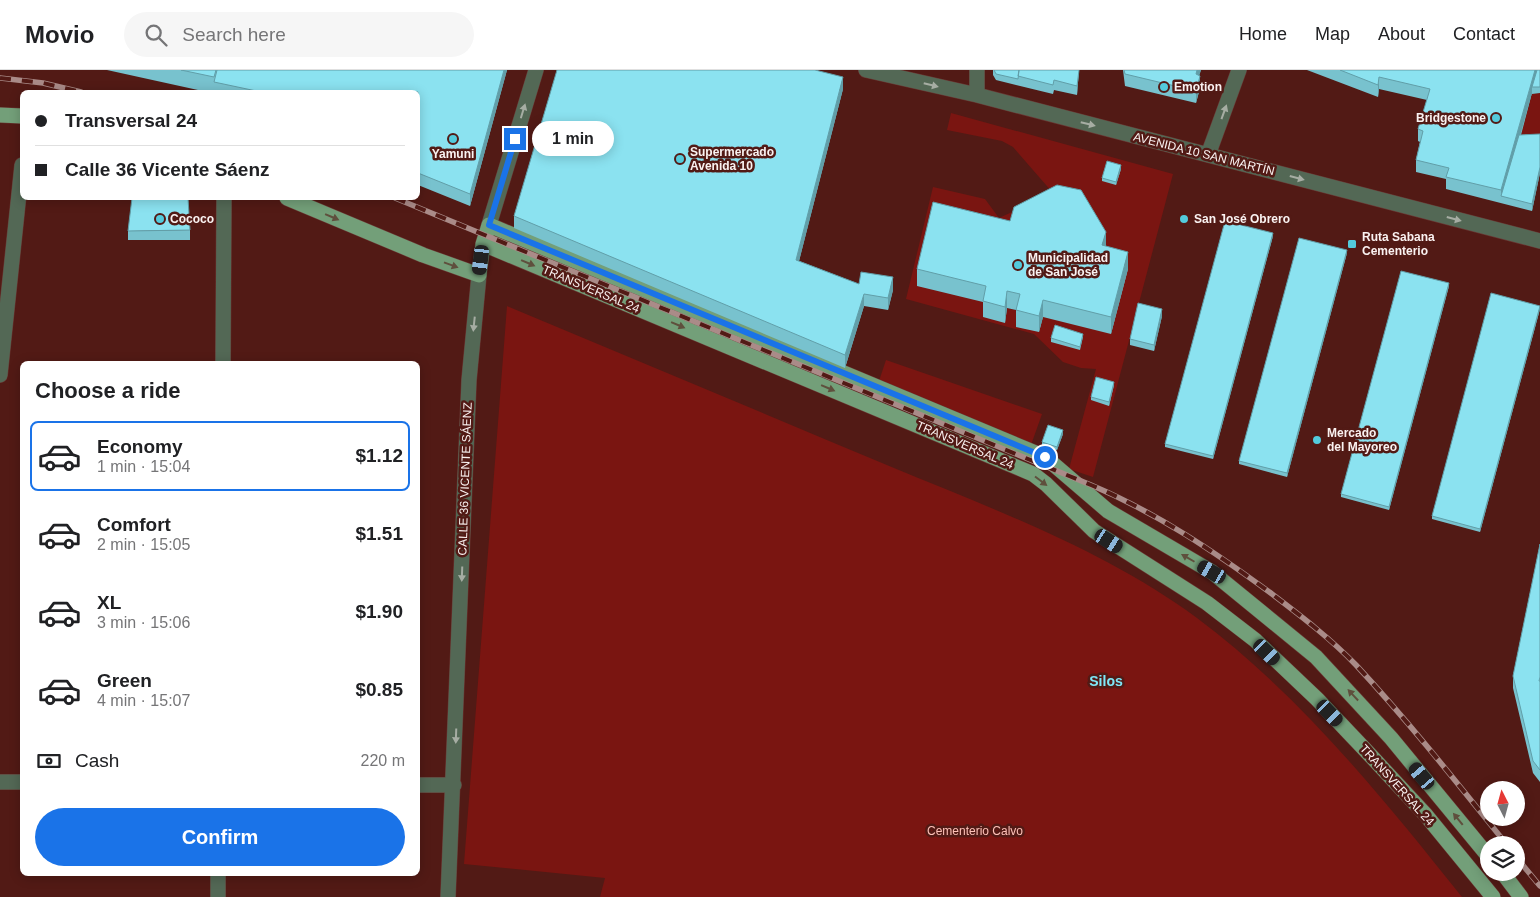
<!DOCTYPE html>
<html lang="en">
<head>
<meta charset="utf-8">
<style>
	body { margin:0; font-family:Arial,sans-serif; background:#f6f6f6; color:#202124; height:100vh; display:flex; flex-direction:column; font-size:19px; white-space:nowrap }
	* { box-sizing:border-box; margin:0 }
	p { font-size:16px; color:#757577 }
	.icon { flex:none; width:28px; height:28px; fill:none; stroke:currentColor; stroke-width:2; stroke-linecap:round; stroke-linejoin:round }
	.map { position:relative; flex:1; overflow:hidden }
	.drawer { position:absolute; left:20px; top:291px; width:400px; height:515px; display:flex; flex-direction:column; background:#fff; border-radius:8px; box-shadow:0 2px 12px #0003 }
	.drawer>* { flex:none }
	.guide { position:absolute; left:20px; top:20px; width:400px; height:110px; border-radius:8px; box-shadow:0 2px 12px #0003; display:grid; align-content:center; height:110px; padding:0 15px; background:#fff }
	.needle { width:32px; rotate:354deg }
	.tools { position:absolute; left:1480px; top:711px; display:grid; gap:10px }
	.tools a { display:grid; place-items:center; width:45px; height:45px; border-radius:50%; background:#fff; box-shadow:0 2px 12px #0003; font-size:25px }
	.end { position:absolute; width:22px; height:22px; margin:-11px; border:6px solid #1a73e8; background:#fff; box-shadow:0 0 0 2px #fff }
	.from { border-radius:50% }
	.bubble { position:absolute; height:35px; border-radius:18px; background:#fff; box-shadow:0 2px 12px #0003; font-size:16px; font-weight:700; line-height:35px; text-align:center }
	.car { position:absolute; width:15px; height:30px; margin:-15px -8px; border-radius:6px; box-shadow:0 0 4px 1px #0007; background:linear-gradient(#222 24%,#8ab4d8 0 40%,#222 0 76%,#8ab4d8 0 86%,#222 0) }
	.guide b { display:flex; align-items:center; gap:18px; height:48px; font-size:19px }
	.guide b+b { border-top:1px solid #e0e0e0 }
	.guide i { width:12px; height:12px; background:#202124 }
	ul { padding:0; list-style:none }
	li { display:flex; align-items:center; gap:15px; height:70px; margin:0 10px 8px; padding:0 5px; border:2px solid transparent; border-radius:8px }
	li div { flex:1 }
	li b { display:block; font-size:19px }
	li em { font-style:normal; font-weight:700 }
	li.active { border-color:#1a73e8 }
	li>.icon { width:45px; height:45px; stroke-width:1.5 }
	h2 { padding:0 15px; font-size:22px; line-height:60px }
	.pay { display:flex; align-items:center; gap:12px; height:55px; padding:0 15px; font-size:19px }
	.pay p { margin-inline-start:auto }
	.primary-button { display:flex; gap:10px; margin-top:auto; padding:10px 15px }
	.primary-button a { flex:1; height:58px; border-radius:30px; background:#1a73e8; color:#fff; font-size:20px; font-weight:700; line-height:58px; text-align:center }
	header { display:flex; align-items:center; gap:30px; box-sizing:border-box; height:70px; padding:0 25px; background:#fff; border-bottom:1px solid #e0e0e0 }
	header strong { font-size:24px }
	nav { display:flex; gap:28px; margin-inline-start:auto; font-size:18px }
	.search { width:350px; height:45px; background:#f6f6f6; display:flex; align-items:center; gap:12px; box-sizing:border-box; padding:0 18px; border-radius:28px; color:#757577; font-size:19px }
	.map>svg:first-child { display:block }
	.green { fill:#7a1511; fill-rule:evenodd }
	.lines { fill:none; stroke-linecap:round; stroke-linejoin:round }
	.minor-casing { stroke:#6a3834; stroke-width:16 }
	.major-casing { stroke:#6a3834; stroke-width:16 }
	.minor { stroke:#536855; stroke-width:15 }
	.major { stroke:#739f79; stroke-width:15 }
	.rail-casing { stroke:#aa8b88; stroke-width:5.5 }
	.rail { stroke:#521a15; stroke-width:4; stroke-dasharray:11; stroke-linecap:butt }
	.wall { fill:#78c2ce }
	.shaded-wall { fill:#619ea8 }
	.building { fill:#8be2f0; stroke:#619ea8 }
	.oneway { fill:#a6ada3 }
	.oneway2 { fill:#5f4f3d }
	.route { stroke:#1a73e8; stroke-width:6 }
	.poi-dot { fill:#53cbdc; stroke:#521a15; stroke-width:2 }
	.labels { text-anchor:middle; dominant-baseline:central; stroke-width:5; stroke-linejoin:round; paint-order:stroke }
	.poi-label { font-size:12px; font-weight:bold; fill:#faf2f1; stroke:#521a15; text-anchor:start }
	.street-label { font-size:12px; fill:#faf2f1; stroke:#521a15 }
	.park-label { font-size:12px; fill:#fec1b8; stroke:#521a15 }
	.neighbourhood-label { font-size:14px; font-weight:bold; fill:#7fe8f8; stroke:#521a15 }
</style>
</head>
<body>
<header>
<strong>Movio</strong>
<div class="search"><svg class="icon" aria-label="search" viewBox="0 0 24 24"><circle cx="10" cy="10" r="6"/><path d="M15 15l6 6"/></svg>Search here</div>
<nav><a>Home</a><a>Map</a><a>About</a><a>Contact</a></nav>
</header>
<div class="map">
<svg width="1540" height="827" viewBox="0 0 1540 827">
	<rect width="100%" height="100%" fill="#521a15"/>
	<!-- green -->
	<path class="green" d="M1540 23V70L1519 72 1532 24Z
		M951 43 1173 104 1093 407 1069 399 1096 299 1081 298 1063 292 1034 264 906 229 933 117 985 129 999 148 1053 123 1013 77 1002 71 947 60ZM1128 199 1043 247 1038 262 1020 241 986 233Z
		M507 236C636 290 765 344 894 398 998 441 1106 481 1197 548 1300 625 1382 727 1462 827H600L605 808 464 794Z
		M886 290 1042 344 1031 375 879 311Z"/>
	<g class="lines">
		<!-- minor casing -->
		<g class="minor-casing">
			<path id="minor" d="M866 0 977 25 1540 171
				M977 0V25
				M1208 85 1239 0
				M489 155 536 0
				M223 294 224 128
				M0 305 22 95
				M0 712H22
				M418 715H454
				M218 827V804
				M448 827 469 310 479 205"/>
		</g>
		<!-- major casing -->
		<g class="major-casing">
			<path id="major" d="M0 45 22 46
				M287 128 423 185 479 205 483 174 489 155 1045 387 1108 441 1212 502 1316 587 1391 668 1489 787
				M483 174 1033 404 1046 414 1094 461 1207 533 1255 570 1317 629 1371 686 1425 744 1493 827
				M1502 802 1521 827"/>
		</g>
		<!-- minor -->
		<use href="#minor" class="minor"/>
		<!-- major -->
		<use href="#major" class="major"/>
		<!-- rail casing -->
		<g class="rail-casing">
			<path id="rail" d="M0 8 43 13 81 22
				M395 128 1091 415C1157 443 1215 482 1272 524 1301 546 1331 569 1356 595 1409 652 1458 714 1507 775
				M1516 787 1540 816"/>
		</g>
		<!-- rail -->
		<use href="#rail" class="rail"/>
	</g>
	<!-- wall -->
	<path class="wall" d="M107 0H507L470 136 418 115V22H207Z
		M993 0H1079L1077 25 1054 20 1053 24 996 10 993 5Z
		M1123 0H1201L1199 5 1200 18 1196 33 1125 16Z
		M1307 0H1540V23L1532 24V23L1521 65 1540 64V103L1532 141 1446 119V109L1416 102V90L1420 72 1418 71V59L1427 30 1379 19 1378 27Z
		M843 19 799 191 859 214 893 220 888 240 864 236 845 298 514 158V146Z
		M1121 99 1116 115 1102 111V108Z
		M190 160V170H128V161Z
		M1273 166 1213 389 1165 377V374Z
		M1106 176 1128 199 1111 264 1043 247 1039 262 1016 257V240L1007 238 1005 253 983 247V232L917 216V199Z
		M1347 183 1287 407 1239 394V391Z
		M1449 216 1389 440 1341 427V424Z
		M1540 239 1480 462 1432 449V446Z
		M1162 246 1154 281 1130 275V269Z
		M1083 267 1080 280 1051 272V268Z
		M1114 315 1109 336 1091 330V327Z
		M1063 364 1057 380 1042 375V372Z
		M1540 474V712L1533 703 1513 618V606Z"/>
	<!-- shaded-wall -->
	<path class="shaded-wall" d="M504 0H507L470 136V124Z
		M1079 0 1077 25V16Z
		M1197 0H1201L1196 17V4Z
		M1535 0H1539L1532 17V23L1503 127 1501 126V120Z
		M1200 6V18L1196 33V21Z
		M843 7V19L796 203V190Z
		M1379 7V19L1378 27V15Z
		M1121 95V99L1116 115V112Z
		M1540 97V103L1532 141V134Z
		M1106 162V179L1102 175Z
		M1273 163V166L1213 389V386Z
		M1347 180V183L1287 407V403Z
		M1128 182V199L1111 264V247Z
		M893 207V220L888 240V228Z
		M1449 213V216L1389 440V437Z
		M1007 221V238L1005 253V237Z
		M864 224V236L845 298V285Z
		M1043 230V247L1039 262V246Z
		M1540 236V239L1480 462V459Z
		M1162 239V246L1154 281V275Z
		M1114 312V315L1109 336V332Z
		M1063 360V364L1057 380V377Z"/>
	<!-- building -->
	<path class="building" d="M181 0H216L214 7Z
		M217 0H504L470 124 418 103V22H261L214 12Z
		M557 0H815L843 7 796 190 859 214 861 202 893 207 888 228 864 224 845 285 514 146Z
		M994 0H1019L1018 9 996 4Z
		M1019 0H1079L1077 16 1054 10 1053 15 1018 6Z
		M1124 0H1197L1196 4 1200 6 1196 21 1125 4Z
		M1340 0H1535L1501 120 1446 107 1449 98 1416 90 1423 61 1418 59 1430 19 1379 7 1378 15Z
		M1537 0H1540V17H1532Z
		M1540 64V97L1532 134 1501 126 1519 65Z
		M1107 91 1121 95 1116 112 1102 108Z
		M1057 115 1081 120 1106 162 1102 175 1128 182 1111 247 1043 230 1039 246 1016 240 1020 224 1007 221 1005 237 983 231 986 216 917 199 933 132 1010 151 1014 137Z
		M132 128H188L190 160 128 161Z
		M1225 151 1273 163 1213 386 1165 374Z
		M1299 168 1347 180 1287 403 1239 391Z
		M1401 201 1449 213 1389 437 1341 424Z
		M1491 223 1540 236 1480 459 1432 446Z
		M1138 233 1162 239 1154 275 1130 269Z
		M1055 255 1083 264 1080 277 1051 268Z
		M1096 307 1114 312 1109 332 1091 327Z
		M1048 355 1063 360 1057 377 1042 372Z
		M1540 474V607L1539 611H1540V700L1533 691 1513 606Z"/>
	<!-- one-way arrows -->
	<defs><path id="oneway-solid" d="M-6-.8H1V-3.2L6.5 0L1 3.2V.8H-6Z" transform="scale(1.25)"/></defs>
	<g class="oneway">
		<use href="#oneway-solid" transform="translate(931 15) rotate(14)"/>
		<use href="#oneway-solid" transform="translate(523 41) rotate(-73)"/>
		<use href="#oneway-solid" transform="translate(1224 42) rotate(-70)"/>
		<use href="#oneway-solid" transform="translate(1088 54) rotate(14)"/>
		<use href="#oneway-solid" transform="translate(1297 108) rotate(15)"/>
		<use href="#oneway-solid" transform="translate(1454 149) rotate(15)"/>
		<use href="#oneway-solid" transform="translate(474 254) rotate(96)"/>
		<use href="#oneway-solid" transform="translate(462 504) rotate(92)"/>
		<use href="#oneway-solid" transform="translate(456 666) rotate(92)"/>
	</g>
	<g class="oneway2">
		<use href="#oneway-solid" transform="translate(332 147) rotate(23)"/>
		<use href="#oneway-solid" transform="translate(528 193) rotate(23)"/>
		<use href="#oneway-solid" transform="translate(451 195) rotate(20)"/>
		<use href="#oneway-solid" transform="translate(678 255) rotate(23)"/>
		<use href="#oneway-solid" transform="translate(828 318) rotate(23)"/>
		<use href="#oneway-solid" transform="translate(1041 411) rotate(37)"/>
		<use href="#oneway-solid" transform="translate(1188 488) rotate(-150)"/>
		<use href="#oneway-solid" transform="translate(1353 625) rotate(-133)"/>
		<use href="#oneway-solid" transform="translate(1458 749) rotate(-129)"/>
	</g>
	<g class="lines">
		<!-- route -->
		<path class="route" d="M515 69 489 155 1045 387"/>
	</g>
	<!-- markers -->
	<g class="poi-dot">
		<circle cx="1164" cy="17" r="5"/>
		<circle cx="1496" cy="48" r="5"/>
		<circle cx="453" cy="69" r="5"/>
		<circle cx="680" cy="89" r="5"/>
		<circle cx="160" cy="149" r="5"/>
		<circle cx="1184" cy="149" r="5"/>
		<rect x="1347" y="169" width="10" height="10" rx="2.5"/>
		<circle cx="1018" cy="195" r="5"/>
		<circle cx="1317" cy="370" r="5"/>
	</g>
	<g class="labels">
		<!-- poi labels -->
		<g class="poi-label">
			<text x="1174" y="17">Emotion</text>
			<text x="1486" y="48" text-anchor="end">Bridgestone</text>
			<text x="690" y="82">Supermercado<tspan x="690" dy="14">Avenida 10</tspan></text>
			<text x="453" y="84" text-anchor="middle">Yamuni</text>
			<text x="170" y="149">Cococo</text>
			<text x="1194" y="149">San José Obrero</text>
			<text x="1362" y="167">Ruta Sabana<tspan x="1362" dy="14">Cementerio</tspan></text>
			<text x="1028" y="188">Municipalidad<tspan x="1028" dy="14">de San José</tspan></text>
			<text x="1327" y="363">Mercado<tspan x="1327" dy="14">del Mayoreo</tspan></text>
		</g>
		<!-- street labels -->
		<g class="street-label">
			<text transform="translate(1204 84) rotate(14)">AVENIDA 10 SAN MARTÍN</text>
			<text transform="translate(591 219) rotate(23)">TRANSVERSAL 24</text>
			<text transform="translate(965 375) rotate(23)">TRANSVERSAL 24</text>
			<text transform="translate(465 409) rotate(-88)">CALLE 36 VICENTE SÁENZ</text>
			<text transform="translate(1397 715) rotate(48)">TRANSVERSAL 24</text>
		</g>
		<!-- park labels -->
		<g class="park-label">
			<text x="975" y="761">Cementerio Calvo</text>
		</g>
		<!-- neighbourhood labels -->
		<g class="neighbourhood-label">
			<text x="1106" y="611">Silos</text>
		</g>
	</g>
</svg>
<div class="tools">
<a><svg class="needle" viewBox="-14 -14 28 28"><path d="M0-13l5 13h-10z" fill="#e53935"/><path d="M0 13l5-13h-10z" fill="#757577"/></svg></a>
<a><svg class="icon" aria-label="layers" viewBox="0 0 24 24"><path d="M12 4l9 5-9 5-9-5zM3 14l9 5 9-5"/></svg></a>
</div>
<i class="end from" style="left:1045px;top:387px"></i>
<i class="end" style="left:515px;top:69px"></i>
<div class="bubble" style="left:532px;top:51px;width:82px">1 min</div>
<i class="car" style="left:481px;top:190px;rotate:187deg"></i>
<i class="car" style="left:1109px;top:471px;rotate:123deg"></i>
<i class="car" style="left:1212px;top:502px;rotate:300deg"></i>
<i class="car" style="left:1267px;top:582px;rotate:134deg"></i>
<i class="car" style="left:1330px;top:643px;rotate:136deg"></i>
<i class="car" style="left:1422px;top:706px;rotate:320deg"></i>
<div class="guide">
<b><i class="from"></i>Transversal 24</b>
<b><i></i>Calle 36 Vicente Sáenz</b>
</div>
<section class="drawer">
<h2>Choose a ride</h2>
<ul>
<li class="active"><svg class="icon" aria-label="car" viewBox="0 0 24 24"><path d="M5 17H2v-5l4-1 3-4h7l3 4 3 1v5h-3M9 17h6M6 11h13"/><circle cx="7" cy="17" r="2"/><circle cx="17" cy="17" r="2"/></svg><div><b>Economy</b><p>1 min · 15:04</p></div><em>$1.12</em></li>
<li><svg class="icon" aria-label="car" viewBox="0 0 24 24"><path d="M5 17H2v-5l4-1 3-4h7l3 4 3 1v5h-3M9 17h6M6 11h13"/><circle cx="7" cy="17" r="2"/><circle cx="17" cy="17" r="2"/></svg><div><b>Comfort</b><p>2 min · 15:05</p></div><em>$1.51</em></li>
<li><svg class="icon" aria-label="car" viewBox="0 0 24 24"><path d="M5 17H2v-5l4-1 3-4h7l3 4 3 1v5h-3M9 17h6M6 11h13"/><circle cx="7" cy="17" r="2"/><circle cx="17" cy="17" r="2"/></svg><div><b>XL</b><p>3 min · 15:06</p></div><em>$1.90</em></li>
<li><svg class="icon" aria-label="car" viewBox="0 0 24 24"><path d="M5 17H2v-5l4-1 3-4h7l3 4 3 1v5h-3M9 17h6M6 11h13"/><circle cx="7" cy="17" r="2"/><circle cx="17" cy="17" r="2"/></svg><div><b>Green</b><p>4 min · 15:07</p></div><em>$0.85</em></li>
</ul>
<div class="pay"><svg class="icon" aria-label="cash" viewBox="0 0 24 24"><path d="M3 7h18v10H3z"/><circle cx="12" cy="12" r="2"/></svg>Cash<p>220 m</p></div>
<div class="primary-button"><a>Confirm</a></div>
</section>
</div>
</body>
</html>
